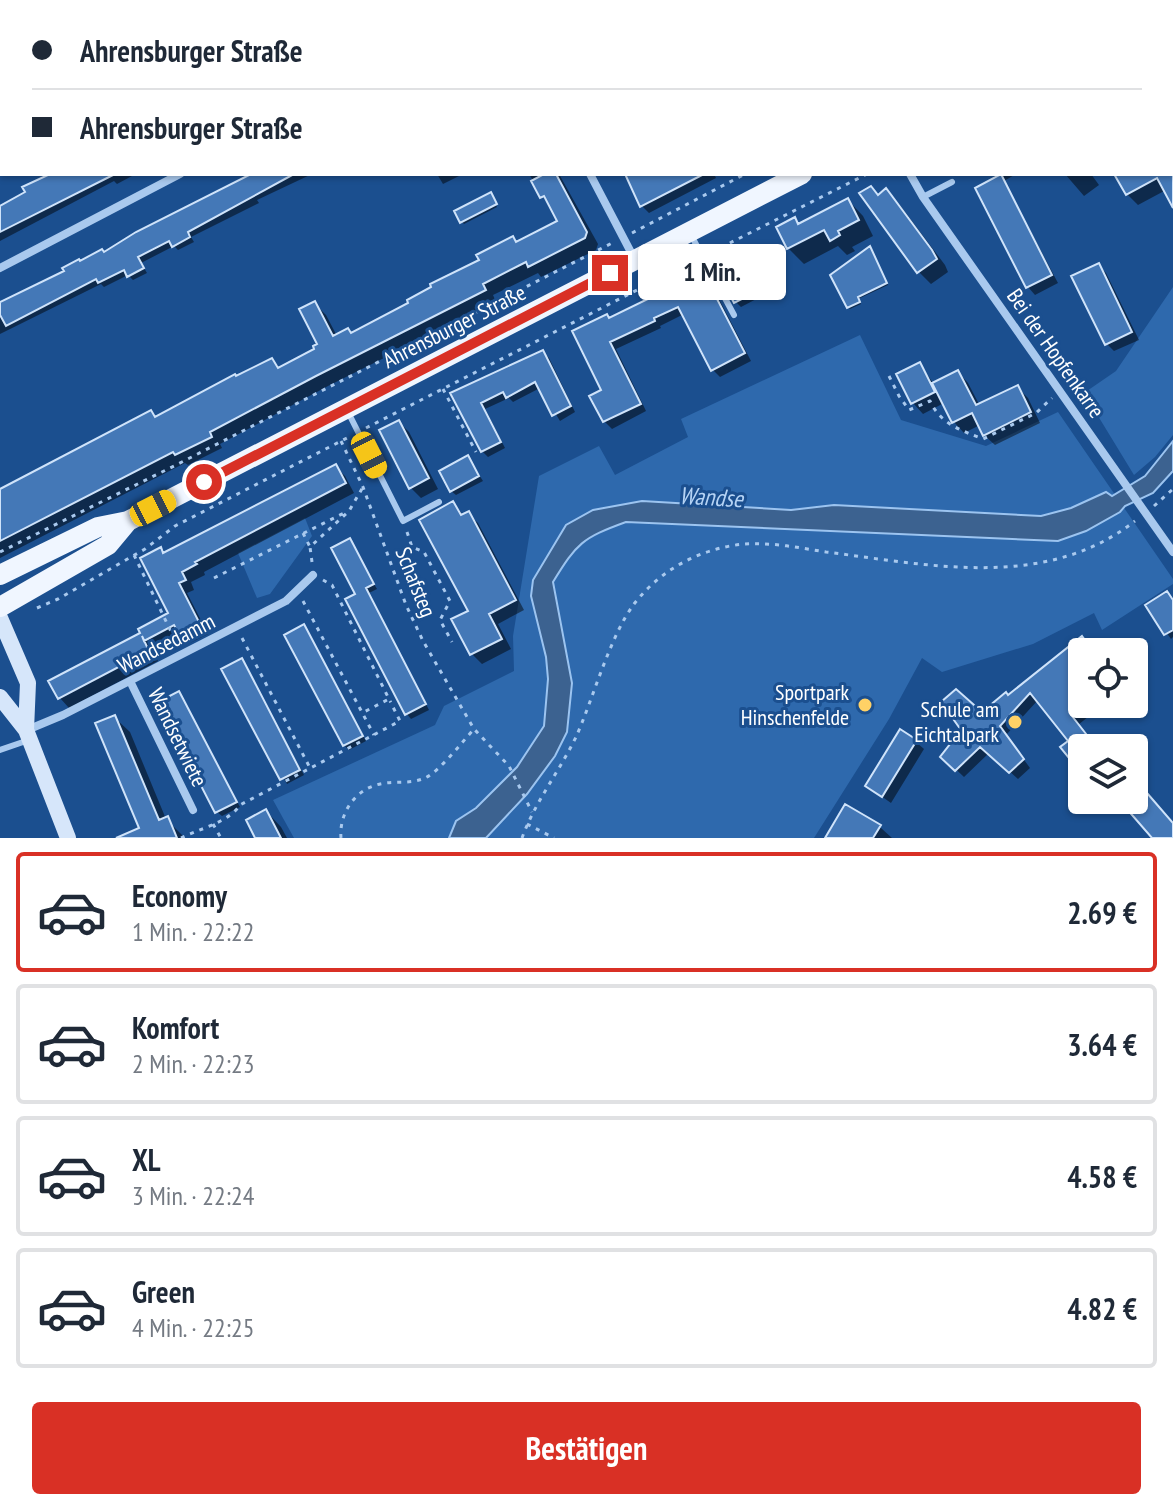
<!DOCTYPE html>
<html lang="de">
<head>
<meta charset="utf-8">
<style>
	body { margin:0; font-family:"PT Sans Narrow",sans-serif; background:#f6f6f7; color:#1f2937; height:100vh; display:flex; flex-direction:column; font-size:30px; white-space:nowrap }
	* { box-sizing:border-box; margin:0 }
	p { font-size:26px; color:#747a83 }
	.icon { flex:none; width:44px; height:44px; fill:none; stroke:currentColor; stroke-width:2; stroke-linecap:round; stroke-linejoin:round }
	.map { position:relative; height:838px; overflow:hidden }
	.sheet { display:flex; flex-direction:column; background:#fff; flex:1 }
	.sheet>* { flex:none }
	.guide { position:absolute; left:0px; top:0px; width:1174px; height:176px; box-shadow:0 2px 6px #0004; display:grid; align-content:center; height:176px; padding:0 32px; background:#fff }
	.controls { position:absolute; left:1068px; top:638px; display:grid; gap:16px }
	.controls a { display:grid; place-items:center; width:80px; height:80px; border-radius:8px; background:#fff; box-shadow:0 2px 6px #0004; font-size:40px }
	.end { position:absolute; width:36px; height:36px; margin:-18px; border:10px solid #d93025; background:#fff; box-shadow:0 0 0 4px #fff }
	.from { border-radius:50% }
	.bubble { position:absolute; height:56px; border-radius:8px; background:#fff; box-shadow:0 2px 6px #0004; font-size:26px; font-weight:600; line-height:56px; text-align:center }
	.car { position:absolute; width:24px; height:48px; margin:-24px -12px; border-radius:10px; box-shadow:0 0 6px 2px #0007; background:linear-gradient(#f5c518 24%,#345 0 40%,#f5c518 0 76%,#345 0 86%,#f5c518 0) }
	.guide b { display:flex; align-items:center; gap:28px; height:76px; font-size:30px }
	.guide b+b { border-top:2px solid #e0e1e3 }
	.guide i { width:20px; height:20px; background:#1f2937 }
	ul { padding:14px 0 0; list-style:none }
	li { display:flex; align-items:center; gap:24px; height:120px; margin:0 16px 12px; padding:0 16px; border:4px solid #e0e1e3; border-radius:8px }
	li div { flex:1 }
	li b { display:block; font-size:30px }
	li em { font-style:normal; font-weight:600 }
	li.selected { border-color:#d93025 }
	li>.icon { width:72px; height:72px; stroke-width:1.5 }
	.cta { display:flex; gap:16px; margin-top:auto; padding:16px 32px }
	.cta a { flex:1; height:92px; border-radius:8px; background:#d93025; color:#fff; font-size:32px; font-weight:600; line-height:92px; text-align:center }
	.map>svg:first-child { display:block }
	.green { fill:#2e69ad }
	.water { fill:#3c6290; stroke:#9cc4f0; stroke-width:2 }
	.shadow { fill:#0007 }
	.building { fill:#4478b7; stroke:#cfe3fa; stroke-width:2 }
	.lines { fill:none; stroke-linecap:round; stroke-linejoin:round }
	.path { stroke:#a9c9ee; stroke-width:3; stroke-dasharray:4 6; stroke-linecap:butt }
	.service { stroke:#a9c9ee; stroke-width:6 }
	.minor { stroke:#a9c9ee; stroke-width:8 }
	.secondary { stroke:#d6e6fa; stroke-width:16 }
	.primary { stroke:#f0f6ff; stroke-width:20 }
	.route { stroke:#d93025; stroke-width:10 }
	.poi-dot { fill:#ffd166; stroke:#1b4f8f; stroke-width:3 }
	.labels { text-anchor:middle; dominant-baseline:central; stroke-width:6; stroke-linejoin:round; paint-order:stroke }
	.street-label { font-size:22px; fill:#fff; stroke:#1b4f8f }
	.poi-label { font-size:22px; fill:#fff; stroke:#1b4f8f; text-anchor:end }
	.water-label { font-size:24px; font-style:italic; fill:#b5d3f5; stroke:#1b4f8f }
</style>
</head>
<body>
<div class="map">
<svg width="1173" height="838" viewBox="0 0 1173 838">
	<rect width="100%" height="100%" fill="#1b4f8f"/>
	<!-- green -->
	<path class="green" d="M1173 287V435L1155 457 1134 475 1084 393 1116 371Z
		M860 335 901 420 986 446 1058 412 1173 579V584L1102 630 1094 613 1033 644 942 672 922 658 889 719 814 838H294L273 800 435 725 444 706 514 671 513 636 539 476 599 446 615 475 688 437 681 419Z
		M305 518 312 536 270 594 257 598 238 553Z"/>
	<!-- water -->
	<path class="water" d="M1173 441V471L1153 493 1125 506 1120 512 1086 531 1058 541 626 522C582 538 577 543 553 582L572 683 567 732 555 756 527 794 486 838H449L456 821 476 808 517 767 544 726 548 679 546 657 531 596 533 580 566 525 593 510 642 501 791 510 834 505 1041 516 1071 508 1106 492 1112 496 1145 476Z"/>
	<!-- shadow -->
	<path class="shadow" d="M0 0H57L2 2 0 32Z
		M407 0H462L458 2Z
		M533 0H567L568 2H534Z
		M879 0H908L910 2H880Z
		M1173 22V62L1172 63V22Z
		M1173 148V204L1166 190 1138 205 1127 194 1117 174H1172Z
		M53 174 132 176 117 184 114 181 0 241V208Z
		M252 174H312L257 200 259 203 191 237 194 242 178 250 174 246 141 263 147 273 133 280 128 275 104 287 101 284 0 334V303L104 254Z
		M437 174H463L443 184Z
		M529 174H559L598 244 596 250 541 277 538 273 493 295 496 302 328 386 220 444 222 448 188 465 185 463 0 558V491L151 412 157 418 272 360 281 369 317 349 320 344 314 303 326 315 337 336 352 335 559 222Z
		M627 174H714L716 178 649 213 642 206Z
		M992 174H1016L1004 181 1058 283 1035 295 1028 287 977 189 997 179Z
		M1065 174H1091L1099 185 1084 196Z
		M886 191 899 204 945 265 948 272 931 284 919 272 879 196Z
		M492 196 497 207 464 224 462 222 456 212Z
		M848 200 863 216 873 236 852 247 855 251 847 255 838 246 804 264 788 248 795 220 800 225Z
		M872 251 888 285 858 299 861 304 850 309 848 307Z
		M746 265 764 295 741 307 736 302Z
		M1098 265 1106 273 1139 340 1114 351 1107 344Z
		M698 266 706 274 751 361 720 377 712 369 684 314 660 326 661 328 616 349 646 411 612 429 604 421V391L610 320 658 296Z
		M543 352 549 358 575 412 560 421 540 388 513 402 509 398 485 409 505 448 488 457 482 451 453 394Z
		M919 364 934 384 958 372 968 383 980 406 1017 387 1028 398 1040 423 995 445 984 435 980 425 964 433 954 422 944 403 923 414 913 403 899 375Z
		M399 422 409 432 438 489 421 498 410 487Z
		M468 458 483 481 456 495 451 491Z
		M335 466 345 476 354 493 204 572 205 575 191 582 194 590 187 593 208 634 190 643 183 635 156 650 150 644 158 661 69 708 60 698 171 614 160 549 165 554Z
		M453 503 464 516 468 514 478 523 524 610 498 624 511 649 482 664 472 654 471 612Z
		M349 541 377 589 369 593 429 710 411 719 407 714 357 595Z
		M1167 593 1173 600V637L1171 639 1148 606Z
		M304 627 366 741 349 750 344 745Z
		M1082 639 1093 652H1082V704H1104L1078 725 1097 748H1082V771L1071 741 1038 700 1006 735 1030 768 1018 779 989 753 964 777 942 756 982 714 1008 697Z
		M241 661 304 775 287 784 224 670Z
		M179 694 240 807 222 816 217 812Z
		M114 717 130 732 166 819 185 838H143Z
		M916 742 924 749 891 803 867 786Z
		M846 807 881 828 892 838H828Z
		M266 811 281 827 287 838H258Z"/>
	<!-- building -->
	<path class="building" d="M50 174H115L0 232V206L25 192 22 187Z
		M251 174H294L188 232 190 237 172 247 169 241 138 257 144 268 127 277 124 270 98 283 96 279 6 326 0 315V302L64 271 62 268 79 259 80 261 102 249 104 252 136 232Z
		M544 174H556L587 232 585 238 528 267 526 262 483 284 486 290 316 376 210 432 212 437 175 455 173 452 0 541V489L151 410 155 417 235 374 236 376 272 358 278 368 314 349 313 346 317 344 299 309 315 301 333 336 348 328 351 333 408 303 407 300 431 287 430 284 479 260 476 255 513 236 516 242 557 221 544 196 540 198 531 181Z
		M625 174H704L640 207Z
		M1001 174 1052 275 1026 288 975 188Z
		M1114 174H1173V208L1157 178 1126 195Z
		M871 186 878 195 886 188 932 250 937 259 917 273 859 193Z
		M491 192 497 204 460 223 454 211Z
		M848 198 859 220 838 231 840 235 830 241 824 230 787 249 776 227 795 217 798 224Z
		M870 246 887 283 858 297 860 302 847 308 830 275Z
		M747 263 760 290 734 303 720 276Z
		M1099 263 1132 332 1105 345 1071 276Z
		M699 264 745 353 711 371 678 307 654 318 655 321 610 342 641 404 603 422 589 396 601 390 572 331 607 314 609 318 656 295 654 291 673 282 671 278Z
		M543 350 571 406 552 416 535 382 506 398 503 392 481 403 501 442 481 452 450 393Z
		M920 362 935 392 911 404 896 374Z
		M958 370 976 405 1018 385 1031 412 983 436 972 413 952 423 932 383Z
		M399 420 429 478 409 489 379 430Z
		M468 455 479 476 450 492 439 471Z
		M336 464 346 483 195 562 197 564 182 572 186 580 179 583 200 624 179 634 174 625 144 641 142 636 149 651 58 699 48 681 140 633 138 629 168 613 140 558 161 547 163 553Z
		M453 501 461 515 469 511 516 600 489 614 502 639 470 655 451 619 468 611 419 520Z
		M350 538 374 584 366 588 426 704 405 715 345 599 355 594 331 548Z
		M1167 591 1173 600V630L1164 635 1145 605Z
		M304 624 363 736 343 746 284 635Z
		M1082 636 1094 652H1082V708L1072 716 1097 748H1082V774L1060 747 1068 741 1030 693 1000 726 1024 759 1009 773 980 747 955 771 940 757 961 730 941 702 956 689 982 712 1006 692 1008 695Z
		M242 658 300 770 280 780 221 669Z
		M179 691 237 802 215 813 158 702Z
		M115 715 159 820 168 816 177 838H116L139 828 95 723Z
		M900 729 917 740 882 797 865 786Z
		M1134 778 1173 823V838H1152L1119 800H1134Z
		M845 804 881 825 873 838H825Z
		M266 809 281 838H255L246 820Z"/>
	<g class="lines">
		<!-- path -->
		<path class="path" d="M717 0 719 2
			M943 0 944 2
			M780 2 784 0
			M1078 2 1082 0
			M1172 8H1173
			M1172 132H1173
			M632 233 745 174
			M712 252 867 174
			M889 376 899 396 909 410 930 401C941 424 960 430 983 439L1036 413 1052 398
			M443 389 476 452
			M366 428 694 261
			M341 441 363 487 406 605 423 641 474 729 509 766 532 812
			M1154 506 1173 489
			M407 532 412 547 424 552 450 601 440 620 452 642
			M303 533 310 547
			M0 552 174 466 614 242
			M134 555 177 644
			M312 562 310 547 349 511 363 487
			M214 578 346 512
			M323 580 332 585 389 699 362 713
			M303 601 374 735
			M37 608 58 599 145 549 175 526 349 437
			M242 638 309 766
			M213 824 221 838
			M527 824 554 838
			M181 838C199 829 229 822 240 805L400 721 390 701
			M341 838C339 815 353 792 376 785 392 780 409 785 425 778 440 771 462 742 474 729
			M522 838C535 802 559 772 576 737 593 699 610 636 634 604 658 573 692 553 730 546 761 540 795 547 826 552 931 565 1045 591 1135 521"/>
		<!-- service -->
		<path class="service" d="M849 0 850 2
			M923 197 952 182
			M691 235 734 315
			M348 412 403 521 439 502
			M0 750 26 741"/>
		<!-- minor -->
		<path class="minor" d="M499 0 500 2
			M590 174 635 260
			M910 174 923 197 1173 552
			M0 268 180 174
			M130 681 193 810
			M27 730 63 715 286 601 313 575"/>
		<!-- secondary -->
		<path class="secondary" d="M0 618 28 683 26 730
			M0 697 26 730 68 838"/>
		<!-- primary -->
		<path class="primary" d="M1129 2 1133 0
			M0 575 98 527 128 521 802 174
			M0 607 108 545 128 521"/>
	</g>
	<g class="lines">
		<!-- route -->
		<path class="route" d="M204 482 610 273"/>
	</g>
	<!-- markers -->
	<g class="poi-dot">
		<circle cx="865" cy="705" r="8"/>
		<circle cx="1015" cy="722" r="8"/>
	</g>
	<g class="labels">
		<!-- street labels -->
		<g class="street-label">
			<text transform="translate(454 326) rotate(-27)">Ahrensburger Straße</text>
			<text transform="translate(1056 353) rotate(55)">Bei der Hopfenkarre</text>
			<text transform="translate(416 582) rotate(68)">Schafsteg</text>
			<text transform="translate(166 643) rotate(-27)">Wandsedamm</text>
			<text transform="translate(178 737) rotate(64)">Wandsetwiete</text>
		</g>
		<!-- poi labels -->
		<g class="poi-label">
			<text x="849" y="692">Sportpark<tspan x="849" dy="25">Hinschenfelde</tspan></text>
			<text x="999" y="709">Schule am<tspan x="999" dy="25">Eichtalpark</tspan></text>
		</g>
		<!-- water labels -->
		<g class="water-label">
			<text transform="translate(711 497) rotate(3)">Wandse</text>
		</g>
	</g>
</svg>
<div class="controls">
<a><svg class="icon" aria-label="locate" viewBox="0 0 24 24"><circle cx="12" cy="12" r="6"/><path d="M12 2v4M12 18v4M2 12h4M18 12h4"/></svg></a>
<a><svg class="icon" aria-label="layers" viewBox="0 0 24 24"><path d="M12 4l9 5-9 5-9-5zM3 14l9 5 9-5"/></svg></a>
</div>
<i class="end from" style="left:204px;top:482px"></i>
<i class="end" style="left:610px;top:273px"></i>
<div class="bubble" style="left:638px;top:244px;width:148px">1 Min.</div>
<i class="car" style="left:369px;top:455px;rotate:153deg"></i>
<i class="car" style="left:153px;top:508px;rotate:63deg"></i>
<div class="guide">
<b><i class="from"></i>Ahrensburger Straße</b>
<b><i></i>Ahrensburger Straße</b>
</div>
</div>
<section class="sheet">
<ul>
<li class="selected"><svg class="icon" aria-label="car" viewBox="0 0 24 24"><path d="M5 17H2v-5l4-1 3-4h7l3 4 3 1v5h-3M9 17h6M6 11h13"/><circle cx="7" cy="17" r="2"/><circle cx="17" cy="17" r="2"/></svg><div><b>Economy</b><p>1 Min. · 22:22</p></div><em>2.69 €</em></li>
<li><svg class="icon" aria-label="car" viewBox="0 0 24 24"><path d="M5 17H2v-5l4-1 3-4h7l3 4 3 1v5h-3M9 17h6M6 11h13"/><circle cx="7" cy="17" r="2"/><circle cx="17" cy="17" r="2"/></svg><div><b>Komfort</b><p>2 Min. · 22:23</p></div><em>3.64 €</em></li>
<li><svg class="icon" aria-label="car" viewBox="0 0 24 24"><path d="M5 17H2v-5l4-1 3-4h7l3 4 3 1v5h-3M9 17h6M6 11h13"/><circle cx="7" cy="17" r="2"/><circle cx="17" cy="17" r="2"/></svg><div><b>XL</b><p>3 Min. · 22:24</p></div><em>4.58 €</em></li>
<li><svg class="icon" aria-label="car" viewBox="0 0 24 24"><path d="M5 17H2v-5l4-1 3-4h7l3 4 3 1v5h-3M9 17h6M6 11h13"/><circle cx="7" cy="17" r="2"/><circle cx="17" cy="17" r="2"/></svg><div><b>Green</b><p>4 Min. · 22:25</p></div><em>4.82 €</em></li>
</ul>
<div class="cta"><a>Bestätigen</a></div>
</section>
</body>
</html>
